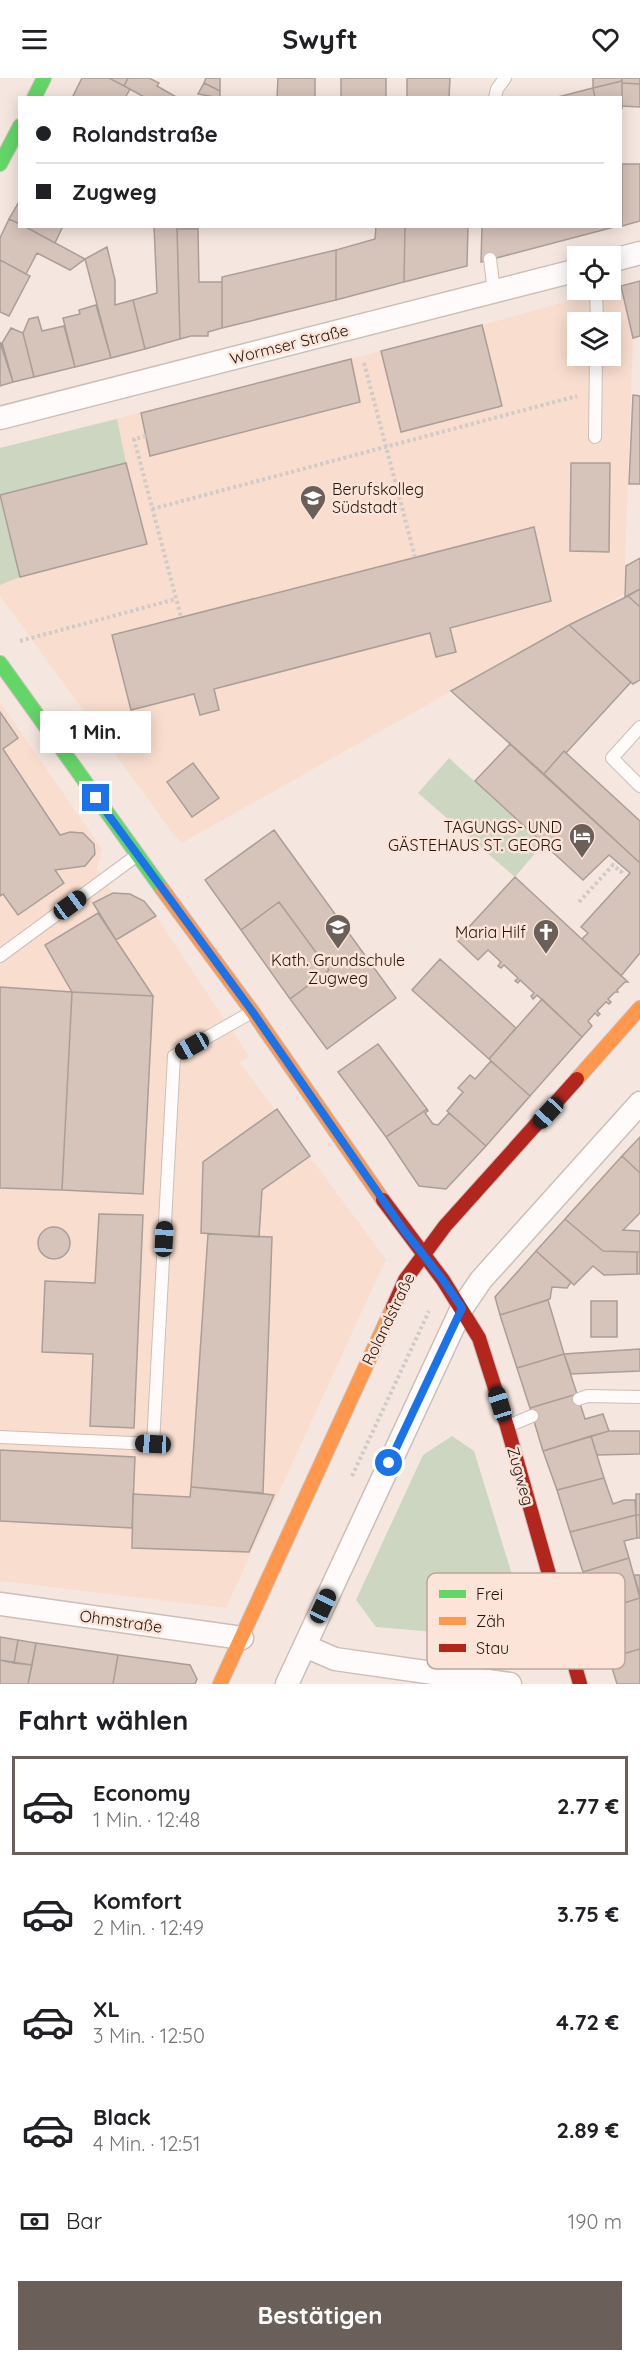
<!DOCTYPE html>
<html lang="de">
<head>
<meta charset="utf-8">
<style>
	body { margin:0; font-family:Quicksand,sans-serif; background:#f2f2f2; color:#202124; height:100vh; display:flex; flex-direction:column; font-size:22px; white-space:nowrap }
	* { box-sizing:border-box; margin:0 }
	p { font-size:20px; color:#757577 }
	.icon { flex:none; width:33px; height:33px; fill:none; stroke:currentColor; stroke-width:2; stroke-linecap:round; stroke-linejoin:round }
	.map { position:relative; height:1606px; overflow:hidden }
	.side { display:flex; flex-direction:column; background:#fff; flex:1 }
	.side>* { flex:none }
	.top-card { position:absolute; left:18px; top:18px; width:604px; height:132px; border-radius:0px; box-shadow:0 3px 15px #0003; display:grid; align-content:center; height:132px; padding:0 18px; background:#fff }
	.controls { position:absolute; left:567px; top:168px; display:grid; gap:12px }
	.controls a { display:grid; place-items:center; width:54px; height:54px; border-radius:0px; background:#fff; box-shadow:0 3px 15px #0003; font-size:30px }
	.end { position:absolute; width:27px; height:27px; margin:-14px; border:8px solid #1a73e8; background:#fff; box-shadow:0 0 0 3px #fff }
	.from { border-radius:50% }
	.bubble { position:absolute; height:42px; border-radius:0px; background:#fff; box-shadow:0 3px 15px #0003; font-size:20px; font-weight:800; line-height:42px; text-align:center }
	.car { position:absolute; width:18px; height:36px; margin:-18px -9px; border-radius:8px; box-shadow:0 0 4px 2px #0007; background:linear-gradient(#222 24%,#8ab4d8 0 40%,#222 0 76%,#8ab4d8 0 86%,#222 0) }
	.top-card b { display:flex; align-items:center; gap:21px; height:57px; font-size:22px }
	.top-card b+b { border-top:2px solid #e0e0e0 }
	.top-card i { width:15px; height:15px; background:#202124 }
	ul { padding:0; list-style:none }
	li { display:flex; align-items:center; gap:18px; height:99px; margin:0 12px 9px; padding:0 6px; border:3px solid transparent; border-radius:0px }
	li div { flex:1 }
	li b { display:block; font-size:22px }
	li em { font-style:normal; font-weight:800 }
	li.selected { border-color:#6b5f59 }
	li>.icon { width:54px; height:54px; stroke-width:1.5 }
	h2 { padding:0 18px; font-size:27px; line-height:72px }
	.pay { display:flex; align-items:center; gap:15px; height:66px; padding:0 18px; font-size:22px }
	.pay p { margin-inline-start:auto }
	.cta { display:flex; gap:12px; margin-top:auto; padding:12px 18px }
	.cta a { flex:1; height:69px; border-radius:0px; background:#6b5f59; color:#fff; font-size:24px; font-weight:800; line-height:69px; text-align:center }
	header { display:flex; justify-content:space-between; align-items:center; height:78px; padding:0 18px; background:#fff; font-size:27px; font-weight:800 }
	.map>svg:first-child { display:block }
	.built { fill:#f9ded0; fill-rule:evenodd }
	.green { fill:#cdd6c1 }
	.building { fill:#d6c3ba; stroke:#aa9e98; stroke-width:1.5 }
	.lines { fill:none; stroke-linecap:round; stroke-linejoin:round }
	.lane-casing { stroke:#cbbfb8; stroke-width:14 }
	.street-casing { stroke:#cbbfb8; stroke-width:25 }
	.fast-casing { stroke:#cbbfb8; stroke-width:16 }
	.slow-casing { stroke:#cbbfb8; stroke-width:16 }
	.jam-casing { stroke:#cbbfb8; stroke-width:16 }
	.path { stroke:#d0cac8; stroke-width:4; stroke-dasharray:3 3; stroke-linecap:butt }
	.lane { stroke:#fefbfa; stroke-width:12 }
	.street { stroke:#fefbfa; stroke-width:22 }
	.fast { stroke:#63d668; stroke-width:14 }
	.slow { stroke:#ff974d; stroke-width:14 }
	.jam { stroke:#b3261e; stroke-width:14 }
	.route { stroke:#1a73e8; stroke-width:8 }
	.labels { text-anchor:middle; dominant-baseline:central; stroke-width:5; stroke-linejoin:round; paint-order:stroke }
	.street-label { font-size:16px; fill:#201610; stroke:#fde4d8 }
	.poi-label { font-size:16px; fill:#201610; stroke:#fde4d8; text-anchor:end }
	.key { fill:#fde4d8; stroke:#bba69c; stroke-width:1.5 }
	.key-label { font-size:16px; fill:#201610 }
</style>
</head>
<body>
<header><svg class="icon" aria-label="menu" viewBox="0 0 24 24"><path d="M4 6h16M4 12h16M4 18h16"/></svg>Swyft<svg class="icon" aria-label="heart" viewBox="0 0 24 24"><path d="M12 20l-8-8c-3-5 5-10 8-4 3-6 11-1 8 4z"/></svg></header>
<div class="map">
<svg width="640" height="1606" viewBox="0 0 640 1606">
	<rect width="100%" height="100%" fill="#f5e7e0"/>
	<!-- built -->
	<path class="built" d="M621 208 633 260 624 516 182 765 174 757 0 518V370L482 247ZM578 244H610V278H578Z
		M0 624 102 771 97 791 109 810 113 815 130 816 144 823 156 838 249 978 240 985 386 1181 226 1530 0 1503Z"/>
	<!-- green -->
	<path class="green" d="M117 341 126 385 0 417V370Z
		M0 421 20 499 0 507Z
		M449 680 543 766 515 799 418 715Z
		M452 1358 474 1373 525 1539 504 1560 376 1549 356 1522 423 1377Z"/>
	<!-- building -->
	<path class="building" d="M82 0H109L130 11 125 20H72Z
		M109 0H128L124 8Z
		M128 0H149L159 5 157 8 178 20H146L124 8Z
		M206 0H220V13L204 5Z
		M278 0H315V20H277Z
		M341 0H386V20H341Z
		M407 0H450L449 20H407Z
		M593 0H622V3L593 10Z
		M622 0H640V6L622 5Z
		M622 3V31L621 20H595L593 10Z
		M204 5 220 13V20L198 16Z
		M622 5 640 6V29L622 28Z
		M593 10 595 20H554Z
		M622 86H640V143L622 148Z
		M621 99H622L621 148Z
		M20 122V146L9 141Z
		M9 141 20 146V148H24L85 181 70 192 37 175 26 196 0 182V160Z
		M24 148H63L55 165Z
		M154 148H177L180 261 145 271 133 222 157 215Z
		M177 148H198V151H177Z
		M376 148H405L404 204 336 222V172L375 161Z
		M405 148H468L467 188 404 204Z
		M482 148H618L481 184Z
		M177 151H198L199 204H222V250L208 254V258H191L180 261Z
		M107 169 115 202V227L133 222 145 271 111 280 85 181Z
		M336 172V222L222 250V199Z
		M0 182 30 198 9 238 0 234Z
		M640 203V258L633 260 621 208Z
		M96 227 111 280 75 289 63 240 80 236 79 232Z
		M38 239 42 253 64 248 75 289 34 299 23 255 29 241Z
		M482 247 502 328 401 354 381 273Z
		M11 250 23 255 34 299 13 304 2 265Z
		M0 264 13 304 0 308Z
		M351 281 360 324 150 378 141 335Z
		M633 317 640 318V406H629Z
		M126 385 147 466 20 499 0 417Z
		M571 385H610L609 474 570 473Z
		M534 449 551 523 450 550 456 574 436 579 430 555 214 611 219 632 200 637 194 616 131 632 112 557Z
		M640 480V511L625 519 626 488Z
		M640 511V529L628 518Z
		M628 518 640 529V602L633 606 569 547Z
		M569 547 631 604 566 675 564 673 544 696 451 613Z
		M0 634 18 660 3 671 60 757 70 754 83 755 94 766 95 776 85 788 55 792 64 805 18 837 3 816 0 818Z
		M510 666 640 785V875L621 898 582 861 588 855 581 849 630 795 609 777 583 802 475 703Z
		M564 673 640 743V785L544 696Z
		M193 685 219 720 192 739 167 704Z
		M274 752 396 920 327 971 290 921 329 892 279 824 241 852 205 802Z
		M515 799 628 904H625L617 912 618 914H615L608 921 611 924 609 926 606 924 597 933 600 936 598 938 595 935 588 943 592 948 582 959 537 917 533 921 531 918 534 915 520 902 518 905 515 903 518 900 504 887 501 890 498 888 501 884 488 872 478 882 457 862Z
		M113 815 130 816 144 823 156 838 116 862 93 825Z
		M279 824 329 892 290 921 241 852Z
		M98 835 153 918 72 914 45 867Z
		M440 881 516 950 489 981 412 912Z
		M0 909 72 914 62 1112 0 1110Z
		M72 914 153 918 143 1116 62 1112Z
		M542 921 582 959 530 1018 489 981Z
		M378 966 427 1031 386 1059 338 994Z
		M491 983 530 1018 486 1068 447 1033 463 1014 458 1010 470 997 475 1001Z
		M277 1031 310 1078 262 1112 259 1159 201 1155 203 1084Z
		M427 1031 428 1033 425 1035 433 1046 438 1047 449 1035 486 1068 446 1111 419 1108 386 1059Z
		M640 1059V1095L622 1078Z
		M622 1078 640 1095V1135L623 1152 640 1153V1174L603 1173 565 1141Z
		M99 1136 143 1137 134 1350 90 1348 93 1276 42 1274 45 1203 95 1205Z
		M565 1141 603 1173 637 1174V1196L604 1197 593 1188 574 1207 536 1173Z
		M38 1165a16 16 0 1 1 32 0a16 16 0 1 1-32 0Z
		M208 1156 272 1159 263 1415 191 1409Z
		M536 1173 571 1204 567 1210 552 1209 550 1221 500 1237 495 1219Z
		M637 1174H640V1196H637Z
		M548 1222 564 1276 517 1290 500 1237Z
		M591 1223H617V1259H591Z
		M640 1271V1293L571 1296 564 1276Z
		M564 1276 577 1316 530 1330 517 1290Z
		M577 1316 585 1341 603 1336 609 1353 543 1373 530 1330Z
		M609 1353H640V1376L597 1377 591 1358Z
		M591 1358 604 1400 557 1412 543 1373Z
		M0 1372 135 1379 132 1450 0 1443Z
		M604 1400 613 1426 624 1422H635L636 1437 570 1454 557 1412Z
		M191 1409 274 1417 249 1474 132 1470 133 1416 190 1419Z
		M636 1416H640V1437H636Z
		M636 1437H640V1460H637Z
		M636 1437 637 1460 624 1463 629 1480 583 1494 570 1454Z
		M629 1480 640 1520 595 1534 583 1494Z
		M634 1497H640V1517Z
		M640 1520V1571L609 1580 595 1534Z
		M0 1559 18 1562 14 1585 0 1582Z
		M18 1562 36 1565 32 1587 14 1585Z
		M36 1565 118 1577 113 1606H28Z
		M640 1571V1606H617L609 1580Z
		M118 1577 190 1587 197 1601 195 1606H113Z
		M0 1582 32 1587 28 1606H0Z"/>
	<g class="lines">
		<!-- lane casing -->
		<g class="lane-casing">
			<path id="lane" d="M495 20 497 11 505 0
				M490 181 494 213
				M596 212 597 244
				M595 359 596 278
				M640 649 612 680 640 708
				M0 878 136 778
				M579 1321 587 1318 640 1319
				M508 1348 532 1338
				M0 1359 153 1366 174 978 252 934"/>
		</g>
		<!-- street casing -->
		<g class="street-casing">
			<path id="street" d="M610 183 640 175
				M0 340 578 192
				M0 1526 242 1560
				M305 1568 335 1581 510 1606
				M287 1606 462 1230 481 1202 640 1025"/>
		</g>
		<!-- fast casing -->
		<g class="fast-casing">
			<path id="fast" d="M34 20 44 0
				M0 86 20 48
				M0 585 162 811"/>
		</g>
		<!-- slow casing -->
		<g class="slow-casing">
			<path id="slow" d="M162 811 252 933 383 1122
				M577 1001 640 930
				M220 1606 393 1229"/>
		</g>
		<!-- jam casing -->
		<g class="jam-casing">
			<path id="jam" d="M383 1122 443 1202 479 1260 507 1348 580 1606
				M393 1229 405 1202 445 1148 577 1001"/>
		</g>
		<!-- path -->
		<path class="path" d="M364 285 415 479
			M146 358 134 361 181 539
			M152 431 577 318
			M20 563 176 521
			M579 824 613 787 621 794 624 790
			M352 1398 429 1233"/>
		<!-- lane -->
		<use href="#lane" class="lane"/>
		<!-- street -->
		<use href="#street" class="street"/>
		<!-- fast -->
		<use href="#fast" class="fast"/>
		<!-- slow -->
		<use href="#slow" class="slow"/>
		<!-- jam -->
		<use href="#jam" class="jam"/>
	</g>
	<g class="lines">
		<!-- route -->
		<path class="route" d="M96 720 252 933 403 1151 443 1202 462 1230 389 1385"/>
	</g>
	<!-- icons -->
	<defs>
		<g id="school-pin" transform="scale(1.35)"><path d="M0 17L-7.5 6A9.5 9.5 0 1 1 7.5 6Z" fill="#6b5f59" stroke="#fde4d8"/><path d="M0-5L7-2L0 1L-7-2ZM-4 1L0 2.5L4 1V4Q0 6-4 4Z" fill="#fff"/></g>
		<g id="hotel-pin" transform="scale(1.35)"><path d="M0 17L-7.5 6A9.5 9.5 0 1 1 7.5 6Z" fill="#6b5f59" stroke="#fde4d8"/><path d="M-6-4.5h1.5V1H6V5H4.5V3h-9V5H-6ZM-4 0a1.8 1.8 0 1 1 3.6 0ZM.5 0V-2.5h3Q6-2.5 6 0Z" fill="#fff"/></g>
		<g id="church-pin" transform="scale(1.35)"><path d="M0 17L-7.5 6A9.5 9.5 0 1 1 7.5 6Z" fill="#6b5f59" stroke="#fde4d8"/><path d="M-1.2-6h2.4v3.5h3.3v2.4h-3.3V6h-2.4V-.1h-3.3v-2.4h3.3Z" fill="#fff"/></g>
	</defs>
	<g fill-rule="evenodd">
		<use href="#school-pin" x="313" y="420"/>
		<use href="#hotel-pin" x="582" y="758"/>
		<use href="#school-pin" x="338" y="849"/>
		<use href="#church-pin" x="546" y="854"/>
	</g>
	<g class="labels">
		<!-- street labels -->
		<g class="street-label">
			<text transform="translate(289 266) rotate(-14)">Wormser Straße</text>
			<text transform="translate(388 1241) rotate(-64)">Rolandstraße</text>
			<text transform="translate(521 1398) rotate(74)">Zugweg</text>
			<text transform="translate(121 1543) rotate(8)">Ohmstraße</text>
		</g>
		<!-- poi labels -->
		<g class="poi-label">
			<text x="332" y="411" text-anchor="start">Berufskolleg<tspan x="332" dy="18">Südstadt</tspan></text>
			<text x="562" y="749">TAGUNGS- UND<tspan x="562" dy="18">GÄSTEHAUS ST. GEORG</tspan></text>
			<text x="526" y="854">Maria Hilf</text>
			<text x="338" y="882" text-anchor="middle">Kath. Grundschule<tspan x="338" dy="18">Zugweg</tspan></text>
		</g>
	</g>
	<!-- legend -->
	<rect x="427" y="1495" width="198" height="96" rx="9" class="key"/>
	<rect x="439" y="1512" width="27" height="8" fill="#63d668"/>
	<rect x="439" y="1539" width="27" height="8" fill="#ff974d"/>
	<rect x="439" y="1566" width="27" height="8" fill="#b3261e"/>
	<g class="key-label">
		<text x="476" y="1522">Frei</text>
		<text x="476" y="1549">Zäh</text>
		<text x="476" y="1576">Stau</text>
	</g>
</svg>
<div class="controls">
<a><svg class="icon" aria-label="locate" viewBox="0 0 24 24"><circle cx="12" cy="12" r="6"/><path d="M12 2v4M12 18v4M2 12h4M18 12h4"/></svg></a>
<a><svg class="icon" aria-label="layers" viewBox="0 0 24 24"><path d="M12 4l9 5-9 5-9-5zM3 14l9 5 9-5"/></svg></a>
</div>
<i class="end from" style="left:389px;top:1385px"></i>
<i class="end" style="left:96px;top:720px"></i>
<div class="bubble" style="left:40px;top:633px;width:111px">1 Min.</div>
<i class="car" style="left:70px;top:827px;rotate:54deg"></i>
<i class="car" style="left:192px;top:968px;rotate:241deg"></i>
<i class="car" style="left:548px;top:1035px;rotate:223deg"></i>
<i class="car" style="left:164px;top:1161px;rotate:3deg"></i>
<i class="car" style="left:500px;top:1326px;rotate:343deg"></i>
<i class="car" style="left:153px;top:1366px;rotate:273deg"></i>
<i class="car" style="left:323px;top:1528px;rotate:25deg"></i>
<div class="top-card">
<b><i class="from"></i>Rolandstraße</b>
<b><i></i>Zugweg</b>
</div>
</div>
<section class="side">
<h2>Fahrt wählen</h2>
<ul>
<li class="selected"><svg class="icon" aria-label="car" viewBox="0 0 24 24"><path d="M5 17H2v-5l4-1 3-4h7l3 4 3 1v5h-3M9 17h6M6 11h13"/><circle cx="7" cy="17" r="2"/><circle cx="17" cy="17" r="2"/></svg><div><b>Economy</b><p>1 Min. · 12:48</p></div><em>2.77 €</em></li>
<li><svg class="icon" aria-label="car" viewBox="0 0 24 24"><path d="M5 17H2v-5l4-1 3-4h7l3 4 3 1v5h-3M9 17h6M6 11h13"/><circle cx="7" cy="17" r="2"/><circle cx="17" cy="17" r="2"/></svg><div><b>Komfort</b><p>2 Min. · 12:49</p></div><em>3.75 €</em></li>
<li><svg class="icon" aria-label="car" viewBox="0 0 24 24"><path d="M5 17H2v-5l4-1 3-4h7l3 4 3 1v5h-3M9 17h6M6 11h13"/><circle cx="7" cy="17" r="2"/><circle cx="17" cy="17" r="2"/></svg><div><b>XL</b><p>3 Min. · 12:50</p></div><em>4.72 €</em></li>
<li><svg class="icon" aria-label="car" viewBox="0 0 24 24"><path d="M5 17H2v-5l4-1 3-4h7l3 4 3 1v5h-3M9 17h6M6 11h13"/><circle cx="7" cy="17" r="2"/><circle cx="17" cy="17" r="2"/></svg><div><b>Black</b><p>4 Min. · 12:51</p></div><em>2.89 €</em></li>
</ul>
<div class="pay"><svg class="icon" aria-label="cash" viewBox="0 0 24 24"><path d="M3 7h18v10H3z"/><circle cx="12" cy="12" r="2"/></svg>Bar<p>190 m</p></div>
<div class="cta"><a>Bestätigen</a></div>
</section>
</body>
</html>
